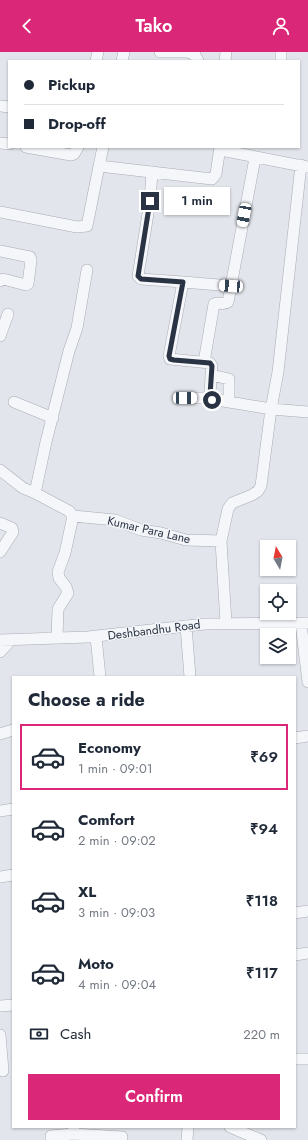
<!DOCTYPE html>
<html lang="en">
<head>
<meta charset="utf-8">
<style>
	body { margin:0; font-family:Jost,sans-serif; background:#f2f2f3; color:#1f2937; height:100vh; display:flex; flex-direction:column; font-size:15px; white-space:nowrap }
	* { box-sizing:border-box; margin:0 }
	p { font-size:13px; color:#747a83 }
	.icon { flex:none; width:22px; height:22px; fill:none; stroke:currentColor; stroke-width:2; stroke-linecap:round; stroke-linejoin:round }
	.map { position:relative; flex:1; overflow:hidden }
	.sheet { position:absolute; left:12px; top:624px; width:284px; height:452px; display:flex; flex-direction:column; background:#fff; border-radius:0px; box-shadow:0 1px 3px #0004 }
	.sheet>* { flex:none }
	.guide { position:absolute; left:8px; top:8px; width:292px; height:88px; border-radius:0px; box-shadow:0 1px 3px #0004; display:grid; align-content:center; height:88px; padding:0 16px; background:#fff }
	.needle { width:26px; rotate:350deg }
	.buttons { position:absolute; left:260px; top:488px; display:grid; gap:8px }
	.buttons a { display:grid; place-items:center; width:36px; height:36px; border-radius:0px; background:#fff; box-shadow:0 1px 3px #0004; font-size:20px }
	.end { position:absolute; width:18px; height:18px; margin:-9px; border:5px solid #293343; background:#fff; box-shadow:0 0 0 2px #fff }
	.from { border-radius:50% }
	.bubble { position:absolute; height:28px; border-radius:0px; background:#fff; box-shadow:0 1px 3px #0004; font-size:13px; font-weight:600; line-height:28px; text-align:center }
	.car { position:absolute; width:12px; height:24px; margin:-12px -6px; border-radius:5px; box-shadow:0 0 3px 1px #0007; background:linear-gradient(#fff 24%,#345 0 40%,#fff 0 76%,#345 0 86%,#fff 0) }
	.guide b { display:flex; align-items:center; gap:14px; height:38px; font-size:15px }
	.guide b+b { border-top:1px solid #e0e1e3 }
	.guide i { width:10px; height:10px; background:#1f2937 }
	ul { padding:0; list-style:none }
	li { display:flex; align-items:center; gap:12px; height:66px; margin:0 8px 6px; padding:0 8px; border:2px solid transparent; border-radius:0px }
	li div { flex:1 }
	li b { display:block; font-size:15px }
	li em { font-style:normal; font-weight:600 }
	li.selected { border-color:#db2777 }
	li>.icon { width:36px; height:36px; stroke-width:1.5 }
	h2 { padding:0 16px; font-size:18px; line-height:48px }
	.pay { display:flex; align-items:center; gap:10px; height:44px; padding:0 16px; font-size:15px }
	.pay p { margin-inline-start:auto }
	.action { display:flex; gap:8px; margin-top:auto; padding:8px 16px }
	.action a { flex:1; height:46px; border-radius:0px; background:#db2777; color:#fff; font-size:16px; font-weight:600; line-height:46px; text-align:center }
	header { display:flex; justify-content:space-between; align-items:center; height:52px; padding:0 16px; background:#db2777; color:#fff; font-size:18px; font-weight:600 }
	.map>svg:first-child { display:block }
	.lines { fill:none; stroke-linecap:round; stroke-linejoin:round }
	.minor-casing { stroke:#a7acb5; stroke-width:12 }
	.minor { stroke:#f5f6f9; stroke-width:11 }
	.route { stroke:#293343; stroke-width:5 }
	.labels { text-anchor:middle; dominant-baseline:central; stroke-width:3; stroke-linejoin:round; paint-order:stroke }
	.street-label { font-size:12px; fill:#293343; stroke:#f2f4f8 }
</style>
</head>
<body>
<header><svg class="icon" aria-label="back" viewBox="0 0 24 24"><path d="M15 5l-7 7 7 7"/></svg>Tako<svg class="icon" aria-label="person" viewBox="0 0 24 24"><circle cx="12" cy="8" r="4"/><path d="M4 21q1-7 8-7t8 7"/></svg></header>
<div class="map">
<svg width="308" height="1088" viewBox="0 0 308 1088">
	<rect width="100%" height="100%" fill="#e2e5eb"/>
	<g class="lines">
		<!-- minor casing -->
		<g class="minor-casing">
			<path id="minor" d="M160 0H188L195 3 198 9
				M281 0V9
				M96 9 98 0
				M122 9 124 0
				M225 9 226 0
				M1 54 9 55
				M0 91 9 92
				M26 95 71 103 74 102 78 95
				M103 95 99 114 212 127 216 122 220 95
				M221 95 226 99 307 115
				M152 120 150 149 138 224 141 227 183 230
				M0 160 77 175 87 174 99 114
				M0 199 30 205 31 208 28 232 26 233 3 227 0 229
				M231 234 183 230 169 304 170 307 210 311 212 314 211 323 229 327V350L271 357 278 320 301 113
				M0 284 8 262
				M204 310 214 252C218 249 223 254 228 250L255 106
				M211 323 210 346 212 347 229 350
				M185 346H210
				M14 350 53 366
				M0 418 23 436 35 441 69 459 73 464 115 468 141 478 161 481 186 488 221 489
				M35 441 46 390 69 299 77 276 87 218
				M0 471 12 476 13 480 0 500
				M226 571 221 489 228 457 232 451 252 443 258 439 261 434 271 357 308 360
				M301 572 308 630
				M186 574 190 625
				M96 585 100 625
				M57 586 58 557 68 541 66 535 59 526 58 520 65 501 73 464
				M0 588 88 585 205 572 308 571
				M0 600 11 588
				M0 682 13 678
				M295 686 308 684
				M0 759 13 757
				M0 825 13 823
				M295 861 308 859
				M295 903 308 901
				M0 954 13 953
				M0 983 3 1019
				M295 1007H308
				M230 1075 261 1088
				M73 1082 122 1085
				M51 1088V1084L73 1082 74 1075
				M187 1088 188 1075"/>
		</g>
		<!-- minor -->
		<use href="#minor" class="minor"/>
	</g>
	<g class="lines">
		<!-- route -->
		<path class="route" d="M150 149 138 224 141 227 183 230 169 304 170 307 174 308 210 311 212 314 210 343 212 348"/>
	</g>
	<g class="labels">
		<!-- street labels -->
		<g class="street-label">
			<text transform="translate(149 478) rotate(13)">Kumar Para Lane</text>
			<text transform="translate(154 578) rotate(-7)">Deshbandhu Road</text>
		</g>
	</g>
</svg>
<div class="buttons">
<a><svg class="needle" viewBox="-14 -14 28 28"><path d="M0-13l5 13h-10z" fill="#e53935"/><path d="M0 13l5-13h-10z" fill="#747a83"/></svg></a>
<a><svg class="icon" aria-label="locate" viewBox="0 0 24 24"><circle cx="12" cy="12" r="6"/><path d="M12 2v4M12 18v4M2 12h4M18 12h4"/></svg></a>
<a><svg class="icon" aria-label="layers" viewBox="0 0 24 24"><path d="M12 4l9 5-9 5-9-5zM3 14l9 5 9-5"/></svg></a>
</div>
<i class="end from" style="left:212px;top:348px"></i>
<i class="end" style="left:150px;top:149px"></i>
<div class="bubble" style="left:164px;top:135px;width:66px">1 min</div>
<i class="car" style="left:244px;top:163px;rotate:191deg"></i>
<i class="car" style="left:231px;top:234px;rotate:274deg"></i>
<i class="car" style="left:185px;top:346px;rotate:90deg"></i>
<div class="guide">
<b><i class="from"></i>Pickup</b>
<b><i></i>Drop-off</b>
</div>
<section class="sheet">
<h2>Choose a ride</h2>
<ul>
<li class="selected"><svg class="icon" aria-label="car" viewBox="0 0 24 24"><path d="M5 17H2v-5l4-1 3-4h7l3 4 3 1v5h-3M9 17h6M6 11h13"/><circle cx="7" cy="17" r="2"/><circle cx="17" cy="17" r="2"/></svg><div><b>Economy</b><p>1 min · 09:01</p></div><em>₹69</em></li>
<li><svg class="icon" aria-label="car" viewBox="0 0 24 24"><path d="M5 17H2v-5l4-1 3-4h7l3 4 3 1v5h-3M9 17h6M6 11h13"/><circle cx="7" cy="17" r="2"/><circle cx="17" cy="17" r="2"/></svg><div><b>Comfort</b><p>2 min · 09:02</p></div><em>₹94</em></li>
<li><svg class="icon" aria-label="car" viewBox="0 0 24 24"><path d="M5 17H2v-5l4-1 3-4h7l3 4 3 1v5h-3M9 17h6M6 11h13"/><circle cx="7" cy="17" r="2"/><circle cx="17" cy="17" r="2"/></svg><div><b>XL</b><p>3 min · 09:03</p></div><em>₹118</em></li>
<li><svg class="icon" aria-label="car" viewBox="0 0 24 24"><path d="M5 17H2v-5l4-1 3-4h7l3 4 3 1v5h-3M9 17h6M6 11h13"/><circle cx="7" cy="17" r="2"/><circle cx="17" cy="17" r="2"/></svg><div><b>Moto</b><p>4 min · 09:04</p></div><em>₹117</em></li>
</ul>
<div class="pay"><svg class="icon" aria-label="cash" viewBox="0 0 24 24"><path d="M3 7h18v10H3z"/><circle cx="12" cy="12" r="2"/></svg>Cash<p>220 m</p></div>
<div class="action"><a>Confirm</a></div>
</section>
</div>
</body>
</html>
